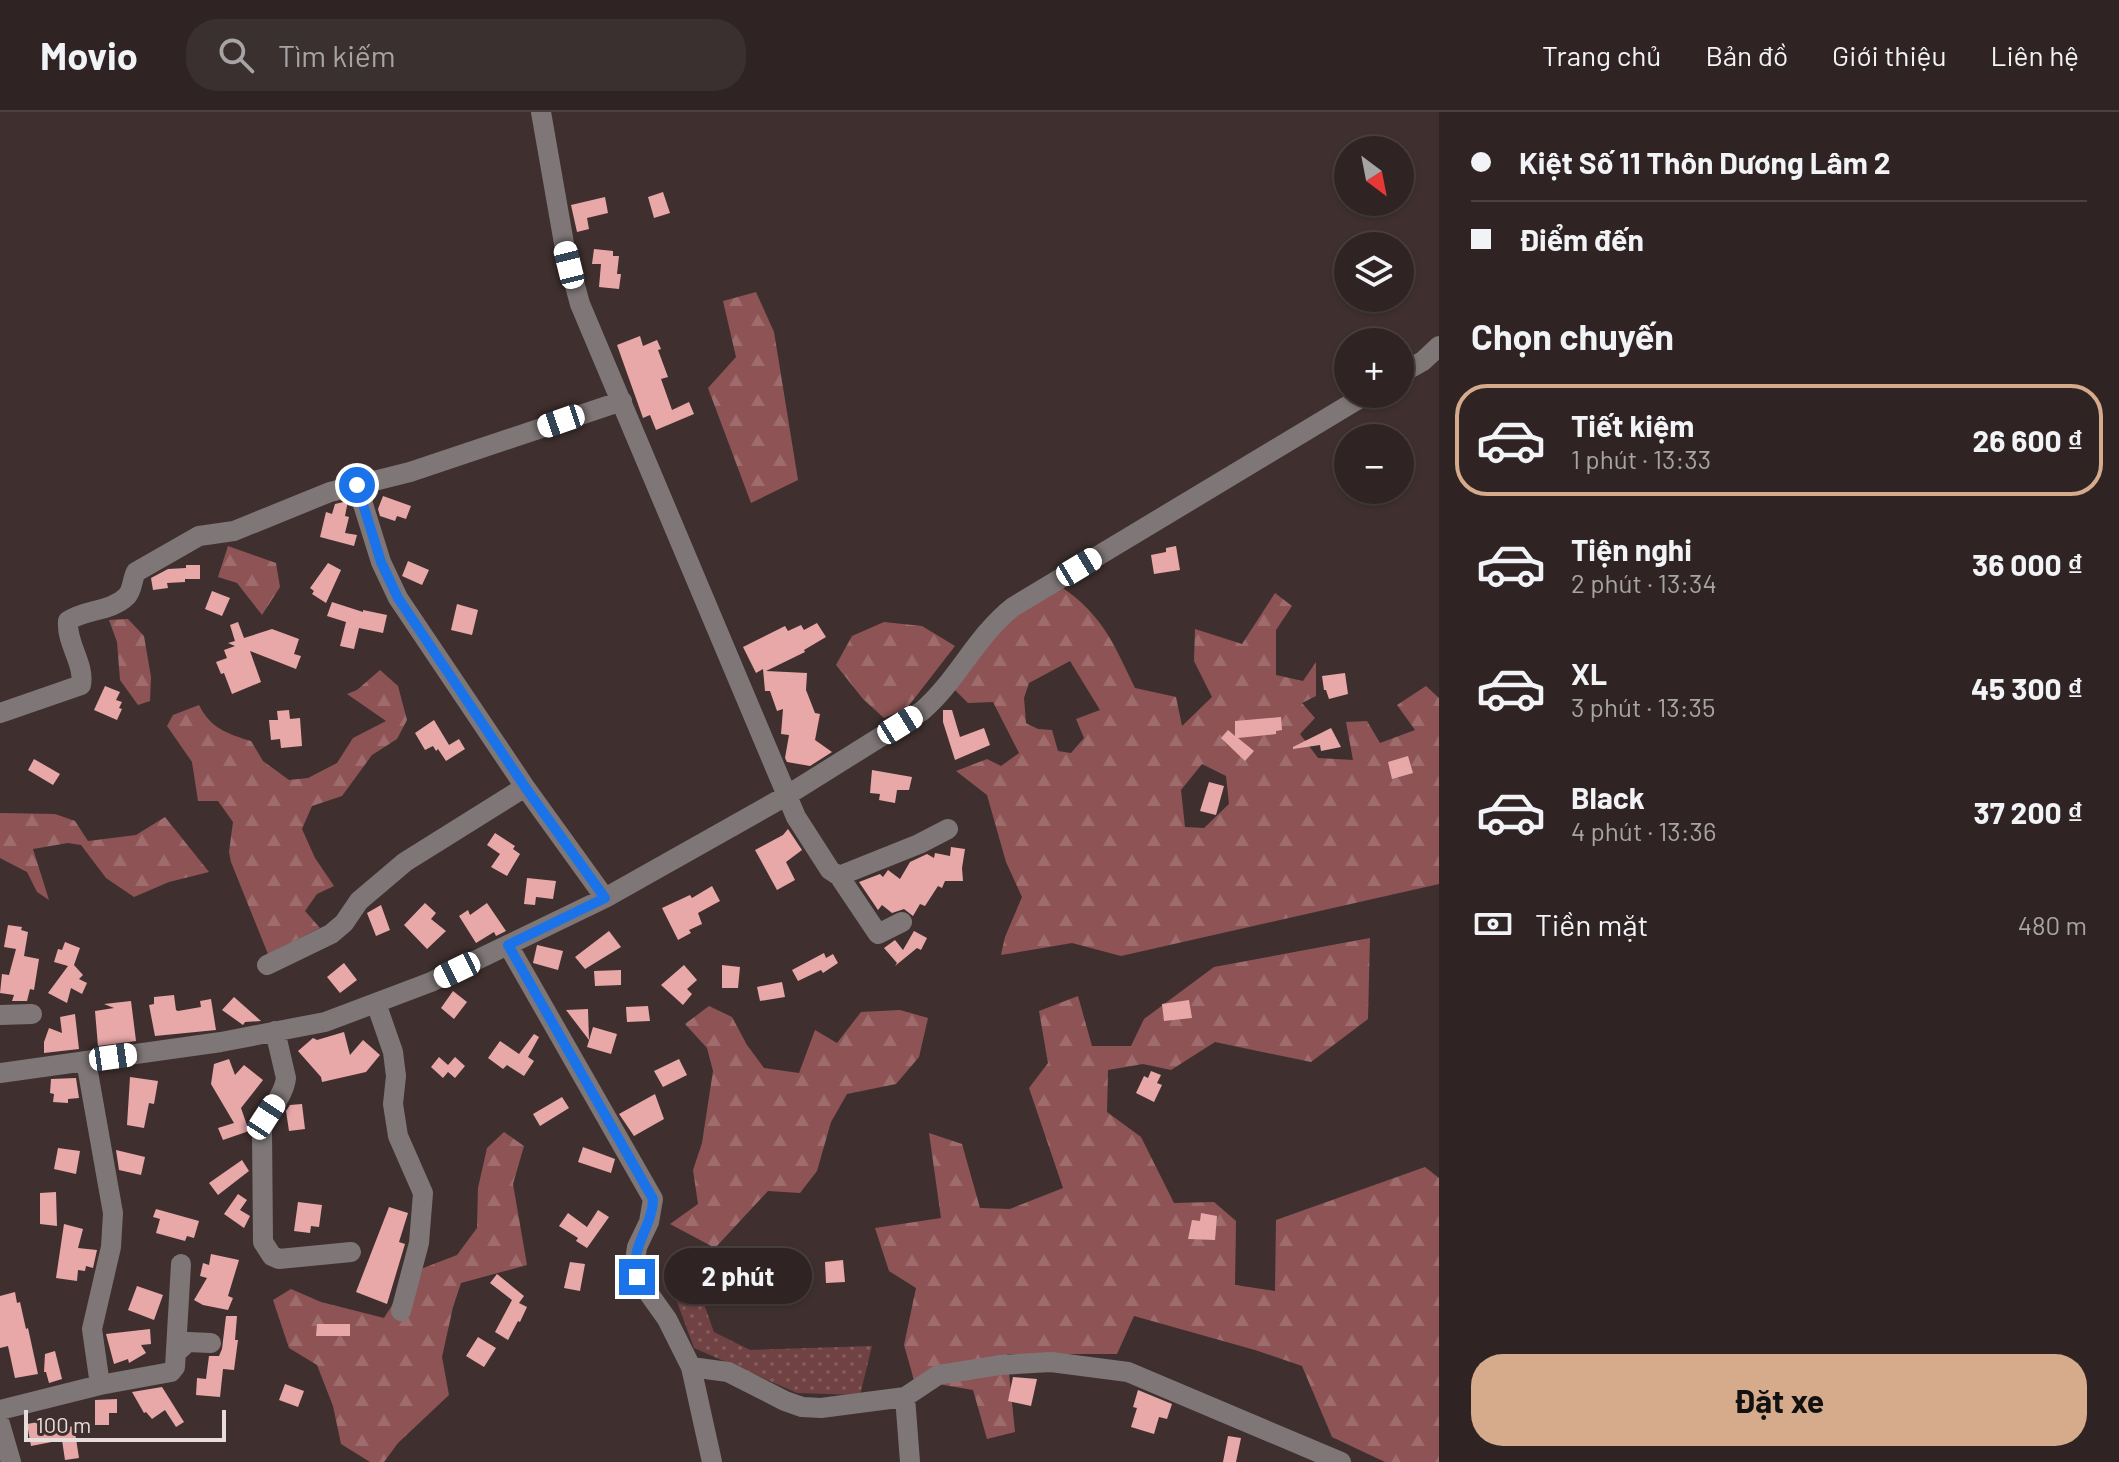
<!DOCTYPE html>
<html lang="vi">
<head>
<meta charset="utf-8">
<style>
	body { margin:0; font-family:Barlow,sans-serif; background:#3b3030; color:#f1f3f6; height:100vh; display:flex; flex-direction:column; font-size:30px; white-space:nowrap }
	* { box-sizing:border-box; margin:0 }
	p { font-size:26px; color:#a7a4a6 }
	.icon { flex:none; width:44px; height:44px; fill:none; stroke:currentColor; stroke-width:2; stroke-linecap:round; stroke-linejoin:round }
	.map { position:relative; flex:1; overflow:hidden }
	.side { display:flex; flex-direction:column; background:#2f2423; width:680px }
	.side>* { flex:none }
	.hud { display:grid; align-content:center; height:176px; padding:0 32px; background:#2f2423 }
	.needle { width:52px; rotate:148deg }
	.tools { position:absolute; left:1334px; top:24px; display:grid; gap:16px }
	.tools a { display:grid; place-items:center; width:80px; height:80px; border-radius:50%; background:#2f2423; box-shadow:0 2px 6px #0004,0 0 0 2px #4a4141; font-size:40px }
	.scale { position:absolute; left:24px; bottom:20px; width:202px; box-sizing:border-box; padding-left:8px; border:4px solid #e7dcdc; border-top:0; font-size:22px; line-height:28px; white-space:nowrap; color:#e7dcdc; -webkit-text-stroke:6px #3f302f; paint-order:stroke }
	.end { position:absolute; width:36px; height:36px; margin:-18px; border:10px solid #1a73e8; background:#fff; box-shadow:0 0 0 4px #fff }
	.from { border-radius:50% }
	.bubble { position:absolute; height:56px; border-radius:28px; background:#2f2423; box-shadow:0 2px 6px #0004,0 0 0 2px #4a4141; font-size:26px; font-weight:700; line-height:56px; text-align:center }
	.car { position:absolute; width:24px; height:48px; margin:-24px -12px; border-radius:10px; box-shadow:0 0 6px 2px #0007; background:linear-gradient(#fff 24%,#345 0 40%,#fff 0 76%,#345 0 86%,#fff 0) }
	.hud b { display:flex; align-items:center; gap:28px; height:76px; font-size:30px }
	.hud b+b { border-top:2px solid #4a4141 }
	.hud i { width:20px; height:20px; background:#f1f3f6 }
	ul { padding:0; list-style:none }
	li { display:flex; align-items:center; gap:24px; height:112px; margin:0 16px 12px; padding:0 16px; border:4px solid transparent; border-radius:32px }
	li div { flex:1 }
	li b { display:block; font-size:30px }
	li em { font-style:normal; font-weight:700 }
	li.on { border-color:#d6ab8b }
	li>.icon { width:72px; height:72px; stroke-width:1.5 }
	h2 { padding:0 32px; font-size:36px; line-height:96px }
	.pay { display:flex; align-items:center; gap:20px; height:88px; padding:0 32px; font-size:30px }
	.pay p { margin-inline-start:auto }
	.primary-button { display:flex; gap:16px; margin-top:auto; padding:16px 32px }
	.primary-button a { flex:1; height:92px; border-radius:32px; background:#d6ab8b; color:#111; font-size:32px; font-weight:700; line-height:92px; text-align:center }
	header { display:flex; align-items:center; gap:48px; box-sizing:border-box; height:112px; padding:0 40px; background:#2f2423; border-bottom:2px solid #4a4141 }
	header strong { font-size:38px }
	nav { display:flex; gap:44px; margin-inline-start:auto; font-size:28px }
	.search { width:560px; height:72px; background:#3b3030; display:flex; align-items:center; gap:20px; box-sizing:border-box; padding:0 28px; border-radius:32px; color:#a7a4a6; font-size:30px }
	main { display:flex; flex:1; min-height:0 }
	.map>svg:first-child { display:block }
	.grass { fill:url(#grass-dots) }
	.forest { fill:url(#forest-firs); fill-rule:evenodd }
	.building { fill:#e9a8a8 }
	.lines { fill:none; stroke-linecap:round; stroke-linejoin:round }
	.minor { stroke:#7f7777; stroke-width:20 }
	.route { stroke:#1a73e8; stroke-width:10 }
</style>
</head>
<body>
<header>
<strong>Movio</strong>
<div class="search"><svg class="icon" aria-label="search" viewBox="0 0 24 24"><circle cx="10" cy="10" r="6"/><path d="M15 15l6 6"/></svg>Tìm kiếm</div>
<nav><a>Trang chủ</a><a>Bản đồ</a><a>Giới thiệu</a><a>Liên hệ</a></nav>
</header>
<main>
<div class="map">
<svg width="1439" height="1350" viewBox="0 0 1439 1350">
	<defs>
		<pattern id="grass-dots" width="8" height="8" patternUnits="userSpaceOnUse" patternTransform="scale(2)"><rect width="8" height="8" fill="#714243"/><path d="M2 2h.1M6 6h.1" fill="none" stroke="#855d5e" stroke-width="1.8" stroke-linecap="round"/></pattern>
		<pattern id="forest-firs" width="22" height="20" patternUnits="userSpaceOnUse" patternTransform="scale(2)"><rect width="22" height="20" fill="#8e5455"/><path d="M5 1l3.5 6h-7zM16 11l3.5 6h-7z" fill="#9e6c6d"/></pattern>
	</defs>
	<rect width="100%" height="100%" fill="#3f302f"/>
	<!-- grass -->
	<path class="grass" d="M692 1159 714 1220 750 1238 872 1234 860 1283 797 1281 694 1236 673 1179Z"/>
	<!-- forest -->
	<path class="forest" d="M756 180 774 220 798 368 751 391 708 276 736 245 723 189Z
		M228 434 276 451 280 475 262 503 237 471 218 465Z
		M1063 476C1104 505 1114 533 1135 576L1176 585 1182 614 1212 585 1194 549 1195 517 1242 532 1275 481 1292 494 1276 518V563L1303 569 1316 550V584L1302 591 1315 606 1300 622 1318 646 1353 648 1346 610 1367 609 1380 631 1415 618 1397 593 1426 574 1439 586V772L1121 844 1072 831 1001 843 1005 825 1022 785 1006 750 987 683 956 659 987 647 1001 654 1019 641 993 590 968 591 955 578 1010 505ZM1070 549 1100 598 1076 607 1084 626 1071 641 1058 639 1052 618 1038 617 1026 611 1024 586 1029 571ZM1202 652 1226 664 1229 692 1204 716 1185 715 1181 678Z
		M128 507 144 524 151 565 150 589 138 593 120 568 117 530 109 508Z
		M884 510 922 514 955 534 907 596 884 606 863 587 836 553 852 524Z
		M380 558 398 574 407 608 397 627 372 643 342 684 312 694 302 717 315 746 334 774 317 782 305 799 320 816 268 842 231 750 229 740 233 710 218 689H198L192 650 167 614 173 603 199 593C210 616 228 622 251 629L263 649 289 668 308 666 337 651 353 626 386 609 347 582 357 578Z
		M0 701 55 702 75 709 88 729 136 723 165 705 209 760 169 770 134 785 106 766 81 733 68 731 33 737 49 788 37 780 27 760 0 746Z
		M1370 826 1368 907 1311 950 1215 930 1171 958 1143 952 1108 958 1107 1000 1141 1025 1174 1091 1214 1090 1236 1109 1235 1173 1275 1179 1276 1108 1425 1055 1439 1066V1350H1385L1332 1325 1302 1254 1255 1238 1134 1204 1117 1242H1007L1015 1320 987 1327 973 1278 914 1268 904 1233 916 1176 889 1159 875 1116 941 1106 929 1021 962 1032 980 1096 1010 1097 1063 1076 1029 976 1048 951 1039 899 1078 884 1092 934H1131L1144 907 1214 855Z
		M709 894 732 905 747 933 764 956 799 961 815 918 837 931 861 900 900 898 928 906 919 945 896 972 847 982 831 1010 817 1059 800 1081 768 1079 715 1136 670 1112 698 1092 693 1058 702 1031 713 959 707 936 685 912Z
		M504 1020 524 1034 513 1072 527 1153 461 1171 453 1195 442 1245 449 1283 398 1331 384 1350H370L341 1332 333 1294 317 1253 289 1236 273 1188 291 1177 321 1190 384 1206 413 1160 457 1143 477 1116 478 1076 487 1036Z"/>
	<!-- building -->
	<path class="building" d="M663 80 670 101 654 106 648 85Z
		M605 85 608 101 587 106 589 117 577 120 571 93Z
		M594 137 613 139V144H619L617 162H621L619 177 599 175 601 152H592Z
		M640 224 643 234 657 228 661 237 658 238 668 265 661 267 672 298 689 290 694 302 656 318 650 303 643 306 617 233Z
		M383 384 411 394 406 407 397 404 395 409 380 404 378 397Z
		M348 389 345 404 349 405 345 421 357 423 354 434 320 425 326 400 332 402 335 392Z
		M1176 434 1180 458 1154 462 1151 443 1166 440V436Z
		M408 449 429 458 422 473 402 464Z
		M328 451 341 458 326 491 312 482 314 479 310 476Z
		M186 453H200V467H185V470L167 471 168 476 153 478 151 466 168 457 186 456Z
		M212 479 230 486 222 504 205 497Z
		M332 490 363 500V498L387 503 383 521 359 516 354 537 340 534 346 510 327 504Z
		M457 492 478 498 472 523 451 518Z
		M238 510 244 526 272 517 299 527 294 542 301 544 296 557 250 539 261 570 232 582 224 561 221 562 216 550 227 546 224 538 235 534 228 531 235 529 230 513Z
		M817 511 826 525 804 538 805 540 766 559 807 561 806 578 815 601 820 602 815 628 832 640 810 654 787 650 785 646 789 623 781 622 783 597 777 599 770 579H765L763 557 756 561 743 535 785 514 788 519 801 513 804 518Z
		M1345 561 1348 582 1329 587 1326 578H1324L1322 564Z
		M105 574 120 580 116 588 122 590 119 596 122 597 117 608 94 598Z
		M289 598 290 607 300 606 302 634 281 636 280 627 271 628 269 608H278L277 599Z
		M943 598H952L960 625 984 616 990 633 955 648 943 610Z
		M1281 605 1282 618 1276 619V622L1238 626 1254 639 1245 649 1221 626 1228 618 1235 624V609Z
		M434 608 449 633 459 627 465 637 446 649 438 637 436 639 433 634 425 638 415 621Z
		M1331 616 1341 635 1321 639 1320 633 1293 637V635Z
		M1408 644 1413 661 1392 667 1388 650Z
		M34 647 60 662 53 673 28 658Z
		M872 658 912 665 909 678H897L895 691 879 688 880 682 870 681Z
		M1209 670 1224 674 1216 703 1200 699Z
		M788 717 802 738 786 750 795 768 777 778 755 738 783 723Z
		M495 721 515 734 513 737 520 742 507 764 491 755 500 742 487 733Z
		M951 735 965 737 962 756 963 769H945L942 776 938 774 925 794 920 792 913 804 904 797 892 801 882 793 878 798 859 770 880 762 883 765 888 758 900 767 910 750 927 742 934 746 935 741 950 744Z
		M527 766 556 769 553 787 536 785 535 793 524 792Z
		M712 774 720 789 698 801 702 812 689 818 691 821 678 828 662 796 690 783 692 786Z
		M425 791 436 801 431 807 446 819 427 837 404 813Z
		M487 791 506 819 496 824 494 820 476 831 459 804 468 798 470 803Z
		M381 793 390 818 376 824 367 801Z
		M8 813 22 815 21 818 28 820 24 844 39 847 34 878 30 877 27 889H12L14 883 0 881 2 862 9 863 16 837 4 835Z
		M609 819 621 835 585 857 575 845Z
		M914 819 927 826 921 838 917 836 895 854 897 851 884 836 895 828 903 838Z
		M65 830 80 836 74 853 83 863 79 867 87 871 82 882 71 876 67 891 48 881 68 854 54 850 58 837 62 838Z
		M537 833 563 839 558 858 533 851Z
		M824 841 826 846 833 842 838 851 823 861 821 858 798 869 792 858Z
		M344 851 357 868 340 881 327 865Z
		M684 853 697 868 687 877 692 882 683 893 661 873Z
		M722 853 740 855 738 876H722Z
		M621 858V873L595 874 594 859Z
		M782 870 785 885 760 889 757 875Z
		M453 879 467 890 454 907 441 896Z
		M174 883 176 898 178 899 201 895 200 889 211 887 216 918 155 924 149 893 154 892V885Z
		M234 885 261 909 245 910 243 913 222 898Z
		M1189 888 1192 906 1164 909 1162 892Z
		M131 889 136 929 98 934 95 899 114 896 104 892Z
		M648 894 650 909 627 910 626 895Z
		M588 897 589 928 566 898Z
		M75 902 79 937 44 941V930L49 916 62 921 60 905Z
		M593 915 617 922 611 942 587 935Z
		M344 920 350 943 363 928 380 943 366 960 322 970 321 965 298 939 313 926 317 928Z
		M534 922 539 925 528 945 534 949 524 964 507 953 503 957 488 946 500 929 519 942Z
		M439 945 448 953 455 945 465 954 455 966 448 960 443 966 431 955Z
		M229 947 235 963 244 953 263 968 241 996 249 1019 223 1028 218 1016 234 1011 211 972 214 952Z
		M679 947 687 963 663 975 654 959Z
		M1151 959 1161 963 1157 971 1162 973 1154 990 1136 981 1144 964 1148 966Z
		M130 965 158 969 154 992 149 991 144 1016 127 1013Z
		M76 966 79 986 68 987V991L53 990 54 982 50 981 51 967Z
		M655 982 664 1007 634 1024 619 1002Z
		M562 985 569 996 540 1014 533 1002Z
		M302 992 305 1017 289 1019 286 999 290 993Z
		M583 1035 615 1047 611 1061 578 1050Z
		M58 1036 80 1039 76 1062 54 1057Z
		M116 1038 145 1045 141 1063 119 1058Z
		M242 1048 249 1059 218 1083 209 1071Z
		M56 1080 57 1114 40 1112V1081Z
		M238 1082 247 1088 240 1098 250 1104 244 1116 224 1102Z
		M298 1090 322 1093 319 1115 311 1114 310 1121 294 1119Z
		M389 1095 408 1101 399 1130 405 1132 387 1192 356 1180Z
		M156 1097 199 1109 194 1126 187 1124 185 1129 156 1121 160 1107 153 1105Z
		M598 1098 609 1105 587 1136 576 1129 578 1126 559 1114 568 1101 587 1115Z
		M1201 1101 1217 1104 1215 1128 1188 1127 1192 1108 1200 1109Z
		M64 1112 83 1117 78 1136 97 1138 93 1156 86 1154 85 1159 78 1158 77 1169 56 1166Z
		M211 1142 239 1148 228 1184 233 1186 228 1198 203 1193 194 1188 207 1166 200 1164 203 1151 209 1153Z
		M843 1148 845 1170 826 1171 825 1150Z
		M570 1150 585 1152 580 1179 564 1176Z
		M497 1162 524 1184 519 1191 527 1195 520 1210 518 1209 508 1228 495 1220 512 1188 490 1171Z
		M137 1174 163 1183 154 1208 128 1198Z
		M741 1175 766 1179 764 1193 738 1189Z
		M15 1180 17 1191 20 1190 26 1217 28 1216 38 1262 15 1266 8 1234 0 1236V1184Z
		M226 1204H237L235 1228H238L234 1258 223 1257 220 1285 196 1283 197 1266 206 1267 209 1244H219L222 1237Z
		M317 1212H350V1224H316Z
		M150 1217 151 1232 141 1233 146 1241 129 1251 128 1247 114 1252 106 1222Z
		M478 1225 496 1236 484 1255 466 1244Z
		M55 1239 62 1267 49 1271 46 1260H44L45 1242Z
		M1013 1265 1037 1267 1031 1294 1008 1289Z
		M285 1272 304 1279 298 1295 279 1288Z
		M162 1275 184 1310 176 1315 165 1298 152 1307 146 1300 144 1301 132 1280Z
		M1138 1278 1172 1292 1167 1307 1159 1305 1154 1322 1131 1315 1137 1296 1133 1295Z
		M117 1287V1301H109V1313H95V1288Z
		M55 1307 57 1317 74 1314 79 1346 65 1348 62 1328 31 1334 27 1312Z
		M1228 1324 1241 1326 1236 1350H1223Z"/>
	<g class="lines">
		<!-- minor -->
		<path class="minor" d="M541 0 565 137 580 192 796 705 830 758 839 764 919 732 948 717
			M1400 262 1423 249 1439 234
			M357 373 381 450 398 486 525 675 605 786
			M0 601 81 573C85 552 66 531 68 509 85 497 111 500 127 484 133 477 132 467 136 460L199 424 234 419 330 380 410 360 622 289
			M839 764 878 822 902 810
			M508 833 653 1087 649 1110 637 1135 634 1156 637 1165 667 1207 691 1255 712 1350
			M267 853 331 822 344 811 359 789 405 750 525 675
			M376 891 393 940 396 964 393 992 398 1024 423 1081 419 1131 401 1199
			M0 903 32 902
			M275 919 286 966C284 985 267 999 262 1018L263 1130 272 1144 279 1147 351 1140
			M86 949 113 1101 111 1135 92 1217 100 1273
			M0 961 221 930 325 910 431 870 605 786 786 684 922 599C957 569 976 524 1013 495L1367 282
			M176 1241 188 1230 211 1231
			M691 1255 728 1260 785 1289 802 1295 821 1296 905 1285 938 1263 1000 1253 1051 1250 1128 1260 1341 1350
			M905 1285 910 1350
			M0 1298 100 1273 171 1260 175 1255 181 1152
			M0 1312 11 1350"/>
	</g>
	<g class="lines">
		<!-- route -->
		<path class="route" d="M357 373 381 450 398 486 525 675 605 786 508 833 653 1087C653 1115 628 1137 637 1165"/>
	</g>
</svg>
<div class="tools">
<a><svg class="needle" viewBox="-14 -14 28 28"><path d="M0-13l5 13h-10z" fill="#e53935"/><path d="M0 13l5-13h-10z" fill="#a7a4a6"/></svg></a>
<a><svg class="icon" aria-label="layers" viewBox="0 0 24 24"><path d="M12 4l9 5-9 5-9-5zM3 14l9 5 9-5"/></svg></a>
<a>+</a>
<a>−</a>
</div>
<div class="scale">100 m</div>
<i class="end from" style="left:357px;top:373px"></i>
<i class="end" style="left:637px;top:1165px"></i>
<div class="bubble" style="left:664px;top:1136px;width:148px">2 phút</div>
<i class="car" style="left:569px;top:153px;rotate:346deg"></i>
<i class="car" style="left:561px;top:309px;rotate:251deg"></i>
<i class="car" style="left:1079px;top:455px;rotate:59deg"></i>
<i class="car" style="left:900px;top:613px;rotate:58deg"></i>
<i class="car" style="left:457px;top:858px;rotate:244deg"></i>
<i class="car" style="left:113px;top:945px;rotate:82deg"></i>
<i class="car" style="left:266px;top:1005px;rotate:33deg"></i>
</div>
<section class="side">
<div class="hud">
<b><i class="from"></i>Kiệt Số 11 Thôn Dương Lâm 2</b>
<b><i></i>Điểm đến</b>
</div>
<h2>Chọn chuyến</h2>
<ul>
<li class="on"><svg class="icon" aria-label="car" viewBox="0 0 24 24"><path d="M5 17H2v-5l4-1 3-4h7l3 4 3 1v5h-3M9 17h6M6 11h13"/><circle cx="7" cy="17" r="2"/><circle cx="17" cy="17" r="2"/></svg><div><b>Tiết kiệm</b><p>1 phút · 13:33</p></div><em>26 600 ₫</em></li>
<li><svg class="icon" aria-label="car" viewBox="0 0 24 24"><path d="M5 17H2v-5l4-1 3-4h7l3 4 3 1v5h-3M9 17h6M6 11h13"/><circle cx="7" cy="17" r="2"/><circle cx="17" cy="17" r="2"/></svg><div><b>Tiện nghi</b><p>2 phút · 13:34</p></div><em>36 000 ₫</em></li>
<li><svg class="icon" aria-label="car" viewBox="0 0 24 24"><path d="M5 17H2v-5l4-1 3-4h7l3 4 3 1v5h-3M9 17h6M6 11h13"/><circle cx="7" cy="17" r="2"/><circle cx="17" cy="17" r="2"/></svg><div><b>XL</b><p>3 phút · 13:35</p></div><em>45 300 ₫</em></li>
<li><svg class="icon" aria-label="car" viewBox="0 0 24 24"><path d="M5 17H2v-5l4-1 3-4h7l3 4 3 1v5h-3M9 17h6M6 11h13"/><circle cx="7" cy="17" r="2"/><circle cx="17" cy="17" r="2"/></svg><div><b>Black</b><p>4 phút · 13:36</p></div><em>37 200 ₫</em></li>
</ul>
<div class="pay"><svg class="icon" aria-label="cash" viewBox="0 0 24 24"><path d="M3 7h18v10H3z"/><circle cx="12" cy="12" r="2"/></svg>Tiền mặt<p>480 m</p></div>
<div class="primary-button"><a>Đặt xe</a></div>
</section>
</main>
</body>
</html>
